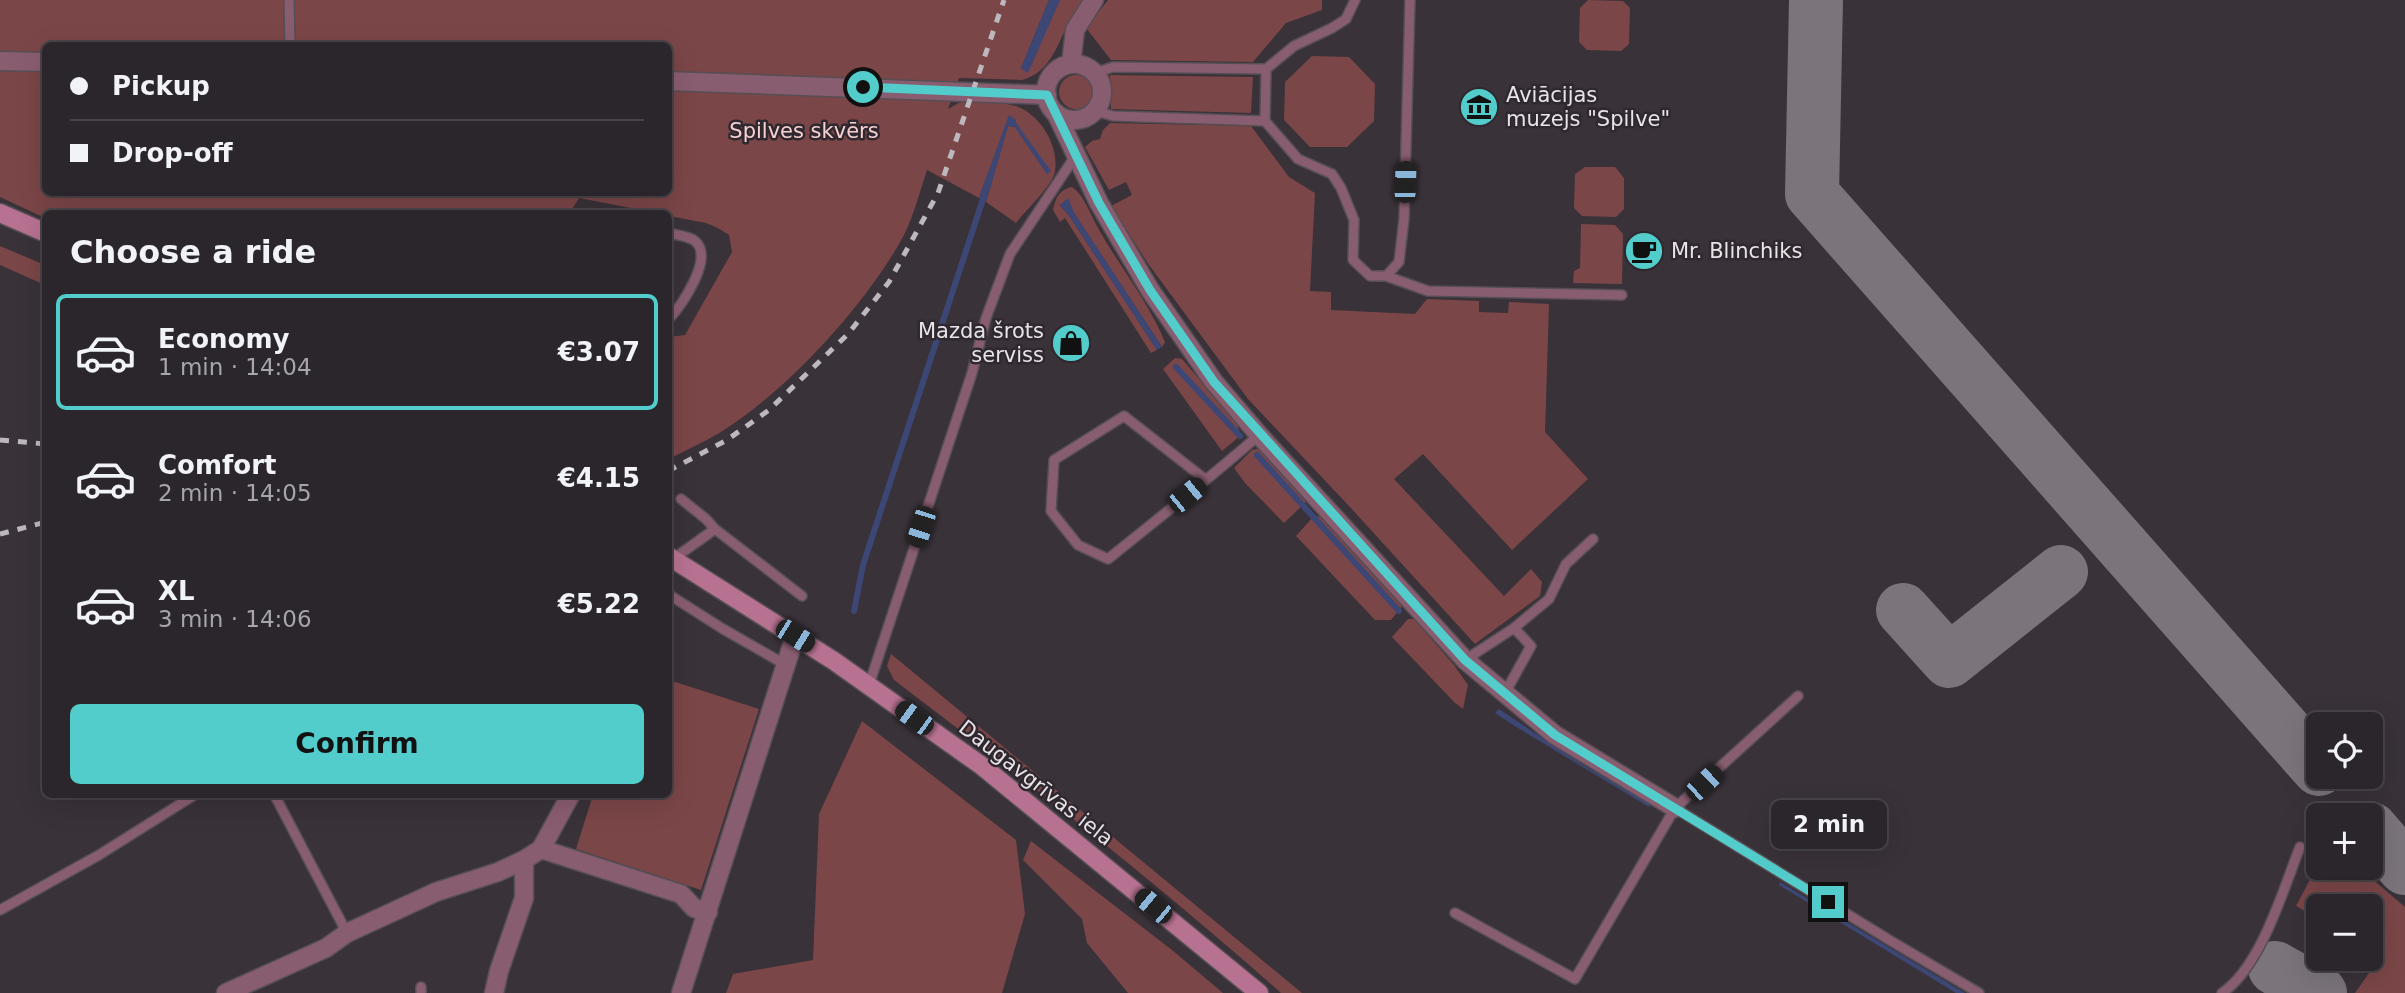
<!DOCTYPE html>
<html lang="en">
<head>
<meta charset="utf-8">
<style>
	body { margin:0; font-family:"DejaVu Sans",sans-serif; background:#373237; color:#f1f3f6; height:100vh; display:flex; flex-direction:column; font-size:26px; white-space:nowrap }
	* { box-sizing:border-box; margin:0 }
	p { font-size:23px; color:#a6a5a9 }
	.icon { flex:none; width:38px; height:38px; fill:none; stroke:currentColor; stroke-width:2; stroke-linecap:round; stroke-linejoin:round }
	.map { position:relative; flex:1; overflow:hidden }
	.side { position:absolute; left:42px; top:210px; width:630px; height:588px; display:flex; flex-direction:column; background:#2b262b; border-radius:10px; box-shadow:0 7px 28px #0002,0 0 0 2px #474347 }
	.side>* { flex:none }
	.hud { position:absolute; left:42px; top:42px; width:630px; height:154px; border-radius:10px; box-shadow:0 7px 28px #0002,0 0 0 2px #474347; display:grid; align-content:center; height:154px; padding:0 28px; background:#2b262b }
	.controls { position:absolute; left:2306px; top:712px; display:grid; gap:14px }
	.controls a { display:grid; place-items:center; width:77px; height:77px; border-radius:10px; background:#2b262b; box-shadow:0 7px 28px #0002,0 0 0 2px #474347; font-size:35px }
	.end { position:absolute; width:32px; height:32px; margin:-16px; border:9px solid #52cdcc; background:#111; box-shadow:0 0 0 4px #111 }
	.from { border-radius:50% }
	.bubble { position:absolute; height:49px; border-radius:10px; background:#2b262b; box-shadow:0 7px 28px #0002,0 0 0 2px #474347; font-size:23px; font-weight:700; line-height:49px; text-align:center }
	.car { position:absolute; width:21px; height:42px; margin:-21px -10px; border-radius:9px; box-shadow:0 0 5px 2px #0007; background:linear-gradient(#222 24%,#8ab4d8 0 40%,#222 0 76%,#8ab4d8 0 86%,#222 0) }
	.hud b { display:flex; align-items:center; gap:24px; height:66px; font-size:26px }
	.hud b+b { border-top:2px solid #474347 }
	.hud i { width:18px; height:18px; background:#f1f3f6 }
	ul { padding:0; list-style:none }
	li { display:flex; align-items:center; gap:21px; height:116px; margin:0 14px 10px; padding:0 14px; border:4px solid transparent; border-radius:10px }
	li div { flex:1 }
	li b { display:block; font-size:26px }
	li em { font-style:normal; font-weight:700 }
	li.selected { border-color:#52cdcc }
	li>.icon { width:63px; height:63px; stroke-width:1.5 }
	h2 { padding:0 28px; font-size:32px; line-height:84px }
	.button { display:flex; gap:14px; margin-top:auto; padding:14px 28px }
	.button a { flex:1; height:80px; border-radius:10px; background:#52cdcc; color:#111; font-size:28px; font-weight:700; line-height:80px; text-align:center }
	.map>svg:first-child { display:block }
	.green { fill:#7b4648; fill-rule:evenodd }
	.water { fill:#3d4776 }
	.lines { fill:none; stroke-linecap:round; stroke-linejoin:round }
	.stream { stroke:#3d4776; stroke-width:6 }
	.taxiway { stroke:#7b757b; stroke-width:54 }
	.service-casing { stroke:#554e55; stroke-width:12 }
	.minor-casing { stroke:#554e55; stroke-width:21 }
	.secondary-casing { stroke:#554e55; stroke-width:21 }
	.service { stroke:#895d70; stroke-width:9 }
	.minor { stroke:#895d70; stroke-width:18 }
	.secondary { stroke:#b77291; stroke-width:18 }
	.rail { stroke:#bdb8bd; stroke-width:5; stroke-dasharray:9 9; stroke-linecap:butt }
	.route { stroke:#52cdcc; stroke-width:9 }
	.labels { text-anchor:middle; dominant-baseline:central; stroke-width:5; stroke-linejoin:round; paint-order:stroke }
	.poi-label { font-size:21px; fill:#e7e3e7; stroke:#2f282f; text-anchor:start }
	.park-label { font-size:21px; fill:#f7d0d0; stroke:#2f282f }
	.street-label { font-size:21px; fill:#e7e3e7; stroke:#2f282f }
</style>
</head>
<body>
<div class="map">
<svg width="2405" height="993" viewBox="0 0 2405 993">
	<rect width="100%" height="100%" fill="#393239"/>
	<!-- green -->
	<path class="green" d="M0 0H1049L1021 68 1027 72 1060 0H1084C1080 6 1075 13 1071 19 1057 43 1052 72 1022 80L959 78 948 109C952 107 957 103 962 102 977 99 1002 102 1016 106 1041 115 1059 146 1055 171 1053 185 1026 210 1016 223L986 202 1008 126 1015 127 1047 174 1016 123V120L1009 116 979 198 927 170C920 191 914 215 904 235 867 304 787 391 721 432 704 442 686 450 669 459V337L685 335 732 252 729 235 718 228 706 223 669 216 668 214 657 213 579 198 569 214H46L45 218 0 197ZM46 46H668V192H46Z
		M1108 0H1322V10L1286 23 1253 62 1111 60 1086 28Z
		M1588 0 1623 1 1630 8 1629 44 1621 51 1587 50 1579 42 1580 8Z
		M1312 56 1349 57 1375 84 1374 121 1347 147H1310L1284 120 1285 82Z
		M1059 92a17 17 0 1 1 34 0a17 17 0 1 1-34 0Z
		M1110 75 1253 77 1251 113 1111 109Z
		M1110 123 1251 126 1289 177 1315 193 1310 291 1331 292V310L1415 314 1427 299 1479 301V312L1508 313 1509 302 1549 304 1545 432 1588 479 1512 550 1423 454 1394 479 1504 596 1531 569 1542 582 1540 596 1475 644 1349 506 1248 399 1149 265 1111 206 1132 195 1126 182 1109 190 1085 147 1092 141 1100 139 1103 130Z
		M1585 167H1615L1624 178V209L1616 217 1582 216 1574 208 1575 174Z
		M1072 187C1085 196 1090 214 1098 228 1120 267 1148 301 1165 342L1162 347 1074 213 1068 199 1060 205 1070 217 1157 350 1151 353 1065 218 1060 222 1053 210C1056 197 1059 190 1072 187Z
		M1581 224 1615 225 1623 234 1622 284 1573 283 1574 271 1580 268Z
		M0 246 45 265V285L0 265Z
		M1175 358 1182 359 1237 423 1240 436 1222 451 1163 369Z
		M1260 448 1306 502 1284 523 1245 483 1234 468 1252 450Z
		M1323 516 1403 605 1391 620H1375L1296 536 1313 517Z
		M1408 619H1414L1454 665 1468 685 1463 709 1454 702 1392 637Z
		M891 654 1302 993H1281C1157 883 1026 780 894 680L887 666Z
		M669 680 759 709 701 890 576 849 593 795 668 794Z
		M862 721 1016 840 1025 914 1002 993H726L733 974 813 960 819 814Z
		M1031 841 1172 950 1223 993H1128L1087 943 1082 919 1023 860Z
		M2320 868H2347L2372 879 2405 907V993H2355L2376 963V952L2371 949V906H2319V919L2296 906 2314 872Z"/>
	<!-- water -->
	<path class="water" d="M1049 0H1060L1028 73 1021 68Z
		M1009 115 1016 120V123L1051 171 1047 174 1015 127 1008 126 986 202 979 198Z
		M1068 198 1074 213 1162 347 1157 350 1070 217 1060 205Z
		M1499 709 1583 765 1650 804 1649 807 1513 725 1495 713Z
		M1780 882 1965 993H1956L1779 885Z"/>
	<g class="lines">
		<!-- stream -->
		<path class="stream" d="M1176 367 1240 436
			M1257 455 1399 611
			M854 611 863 565 985 193"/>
		<!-- taxiway -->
		<path class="taxiway" d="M1816 0 1812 194 2319 769
			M1903 610 1949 661 2061 572
			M2371 829 2405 868
			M2275 968 2320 993"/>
		<!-- service casing -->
		<g class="service-casing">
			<path id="service" d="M289 0 290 46
				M1266 69 1265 121 1298 159 1332 174 1341 188 1354 220 1353 260 1370 276H1386L1399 262 1404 219 1410 0
				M1095 73 1113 67 1266 69 1294 46 1332 28 1346 19 1355 0
				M1096 111 1113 116 1265 121
				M668 233C676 235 689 236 695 241 715 258 681 306 668 320
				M1386 276 1428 291 1622 295
				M1206 480 1124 416 1054 460 1051 511 1078 545 1108 559C1159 518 1210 478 1259 435
				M681 499 706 519 715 529 802 596
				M673 559 715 529
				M668 594 723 629 786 665
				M1465 660 1514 628 1549 599 1566 564 1593 539
				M869 685 972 373 986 318 1010 254 1076 155
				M1505 693 1531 646 1514 628
				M274 794 347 933
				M1675 808 1891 941 1979 993
				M0 910 99 855 196 794
				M1455 913 1575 979 1675 808 1798 696
				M421 987V993
				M2222 993C2261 967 2283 890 2300 847"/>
		</g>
		<!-- minor casing -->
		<g class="minor-casing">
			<path id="minor" d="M0 61 46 62
				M1071 64 1075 30 1094 0
				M1046 92a28 28 0 1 1 56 0a28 28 0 1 1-56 0Z
				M668 81 1047 95
				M1056 113 1099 203 1150 290 1214 382 1259 435 1465 660 1555 735 1675 808
				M541 849 681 894 694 908 708 912
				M226 993 326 948 347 933 436 892 498 872 524 860 541 849 571 794
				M494 993 499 971 524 898V860
				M681 993 795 636"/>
		</g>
		<!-- secondary casing -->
		<g class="secondary-casing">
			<path id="secondary" d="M0 213 46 233
				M668 556 834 661 982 766 1259 993"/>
		</g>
		<!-- service -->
		<use href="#service" class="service"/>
		<!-- minor -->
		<use href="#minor" class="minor"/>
		<!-- secondary -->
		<use href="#secondary" class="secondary"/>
		<!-- rail -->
		<path class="rail" d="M0 440 46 444
			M668 471 727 440 769 410 848 334 889 282 938 193 1004 0
			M0 534 46 522"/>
	</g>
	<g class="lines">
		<!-- route -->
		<path class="route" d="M863 87 1047 95 1099 203 1150 290 1214 382 1465 660 1555 735 1828 902"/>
	</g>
	<!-- icons -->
	<defs>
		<g id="museum-disc" transform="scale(2.0125)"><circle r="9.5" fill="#52cdcc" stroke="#2f282f"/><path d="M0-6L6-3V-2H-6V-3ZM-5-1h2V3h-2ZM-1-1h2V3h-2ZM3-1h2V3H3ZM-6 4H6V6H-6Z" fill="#111"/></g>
		<g id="cafe-disc" transform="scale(2.0125)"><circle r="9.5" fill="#52cdcc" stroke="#2f282f"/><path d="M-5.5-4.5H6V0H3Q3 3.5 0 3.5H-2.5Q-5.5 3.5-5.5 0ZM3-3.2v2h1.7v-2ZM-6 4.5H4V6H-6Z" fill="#111"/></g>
		<g id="shop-disc" transform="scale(2.0125)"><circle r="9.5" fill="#52cdcc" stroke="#2f282f"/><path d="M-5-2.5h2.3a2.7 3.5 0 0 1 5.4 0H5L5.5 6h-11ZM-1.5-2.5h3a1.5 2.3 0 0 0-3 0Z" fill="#111"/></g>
	</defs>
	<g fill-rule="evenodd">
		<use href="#museum-disc" x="1479" y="107"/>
		<use href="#cafe-disc" x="1644" y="251"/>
		<use href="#shop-disc" x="1071" y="343"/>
	</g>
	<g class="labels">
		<!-- poi labels -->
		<g class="poi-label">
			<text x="1506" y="95">Aviācijas<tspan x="1506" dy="24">muzejs "Spilve"</tspan></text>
			<text x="1671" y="251">Mr. Blinchiks</text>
			<text x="1044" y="331" text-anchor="end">Mazda šrots<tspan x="1044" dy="24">serviss</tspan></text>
		</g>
		<!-- park labels -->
		<g class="park-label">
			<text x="804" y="131">Spilves skvērs</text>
		</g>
		<!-- street labels -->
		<g class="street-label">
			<text transform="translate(1036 783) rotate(38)">Daugavgrīvas iela</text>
		</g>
	</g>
</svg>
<div class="controls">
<a><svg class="icon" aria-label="locate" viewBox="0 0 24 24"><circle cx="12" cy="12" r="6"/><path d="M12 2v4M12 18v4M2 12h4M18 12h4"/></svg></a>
<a>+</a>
<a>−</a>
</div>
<i class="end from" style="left:863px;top:87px"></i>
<i class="end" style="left:1828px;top:902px"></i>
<div class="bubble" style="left:1771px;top:800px;width:116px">2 min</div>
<i class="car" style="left:1405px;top:182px;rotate:2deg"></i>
<i class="car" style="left:1187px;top:495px;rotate:51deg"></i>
<i class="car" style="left:921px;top:527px;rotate:198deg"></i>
<i class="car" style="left:795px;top:636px;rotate:122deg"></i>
<i class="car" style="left:914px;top:718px;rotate:306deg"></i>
<i class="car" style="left:1704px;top:783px;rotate:47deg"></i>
<i class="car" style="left:1153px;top:906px;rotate:310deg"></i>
<div class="hud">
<b><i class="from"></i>Pickup</b>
<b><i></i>Drop-off</b>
</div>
<section class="side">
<h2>Choose a ride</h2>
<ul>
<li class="selected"><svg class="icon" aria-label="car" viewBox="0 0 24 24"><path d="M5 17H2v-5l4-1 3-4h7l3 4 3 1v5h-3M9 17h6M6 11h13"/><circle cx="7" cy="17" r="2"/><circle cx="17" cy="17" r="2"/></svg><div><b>Economy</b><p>1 min · 14:04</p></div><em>€3.07</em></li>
<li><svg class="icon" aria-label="car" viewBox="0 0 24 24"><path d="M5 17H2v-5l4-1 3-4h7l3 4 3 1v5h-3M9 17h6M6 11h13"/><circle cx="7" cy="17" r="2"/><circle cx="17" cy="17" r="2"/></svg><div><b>Comfort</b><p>2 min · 14:05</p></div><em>€4.15</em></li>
<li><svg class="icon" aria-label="car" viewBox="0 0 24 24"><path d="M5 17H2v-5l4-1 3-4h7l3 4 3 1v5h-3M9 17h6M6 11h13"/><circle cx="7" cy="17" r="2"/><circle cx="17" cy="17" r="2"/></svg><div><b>XL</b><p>3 min · 14:06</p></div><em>€5.22</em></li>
</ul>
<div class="button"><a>Confirm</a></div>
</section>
</div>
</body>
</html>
